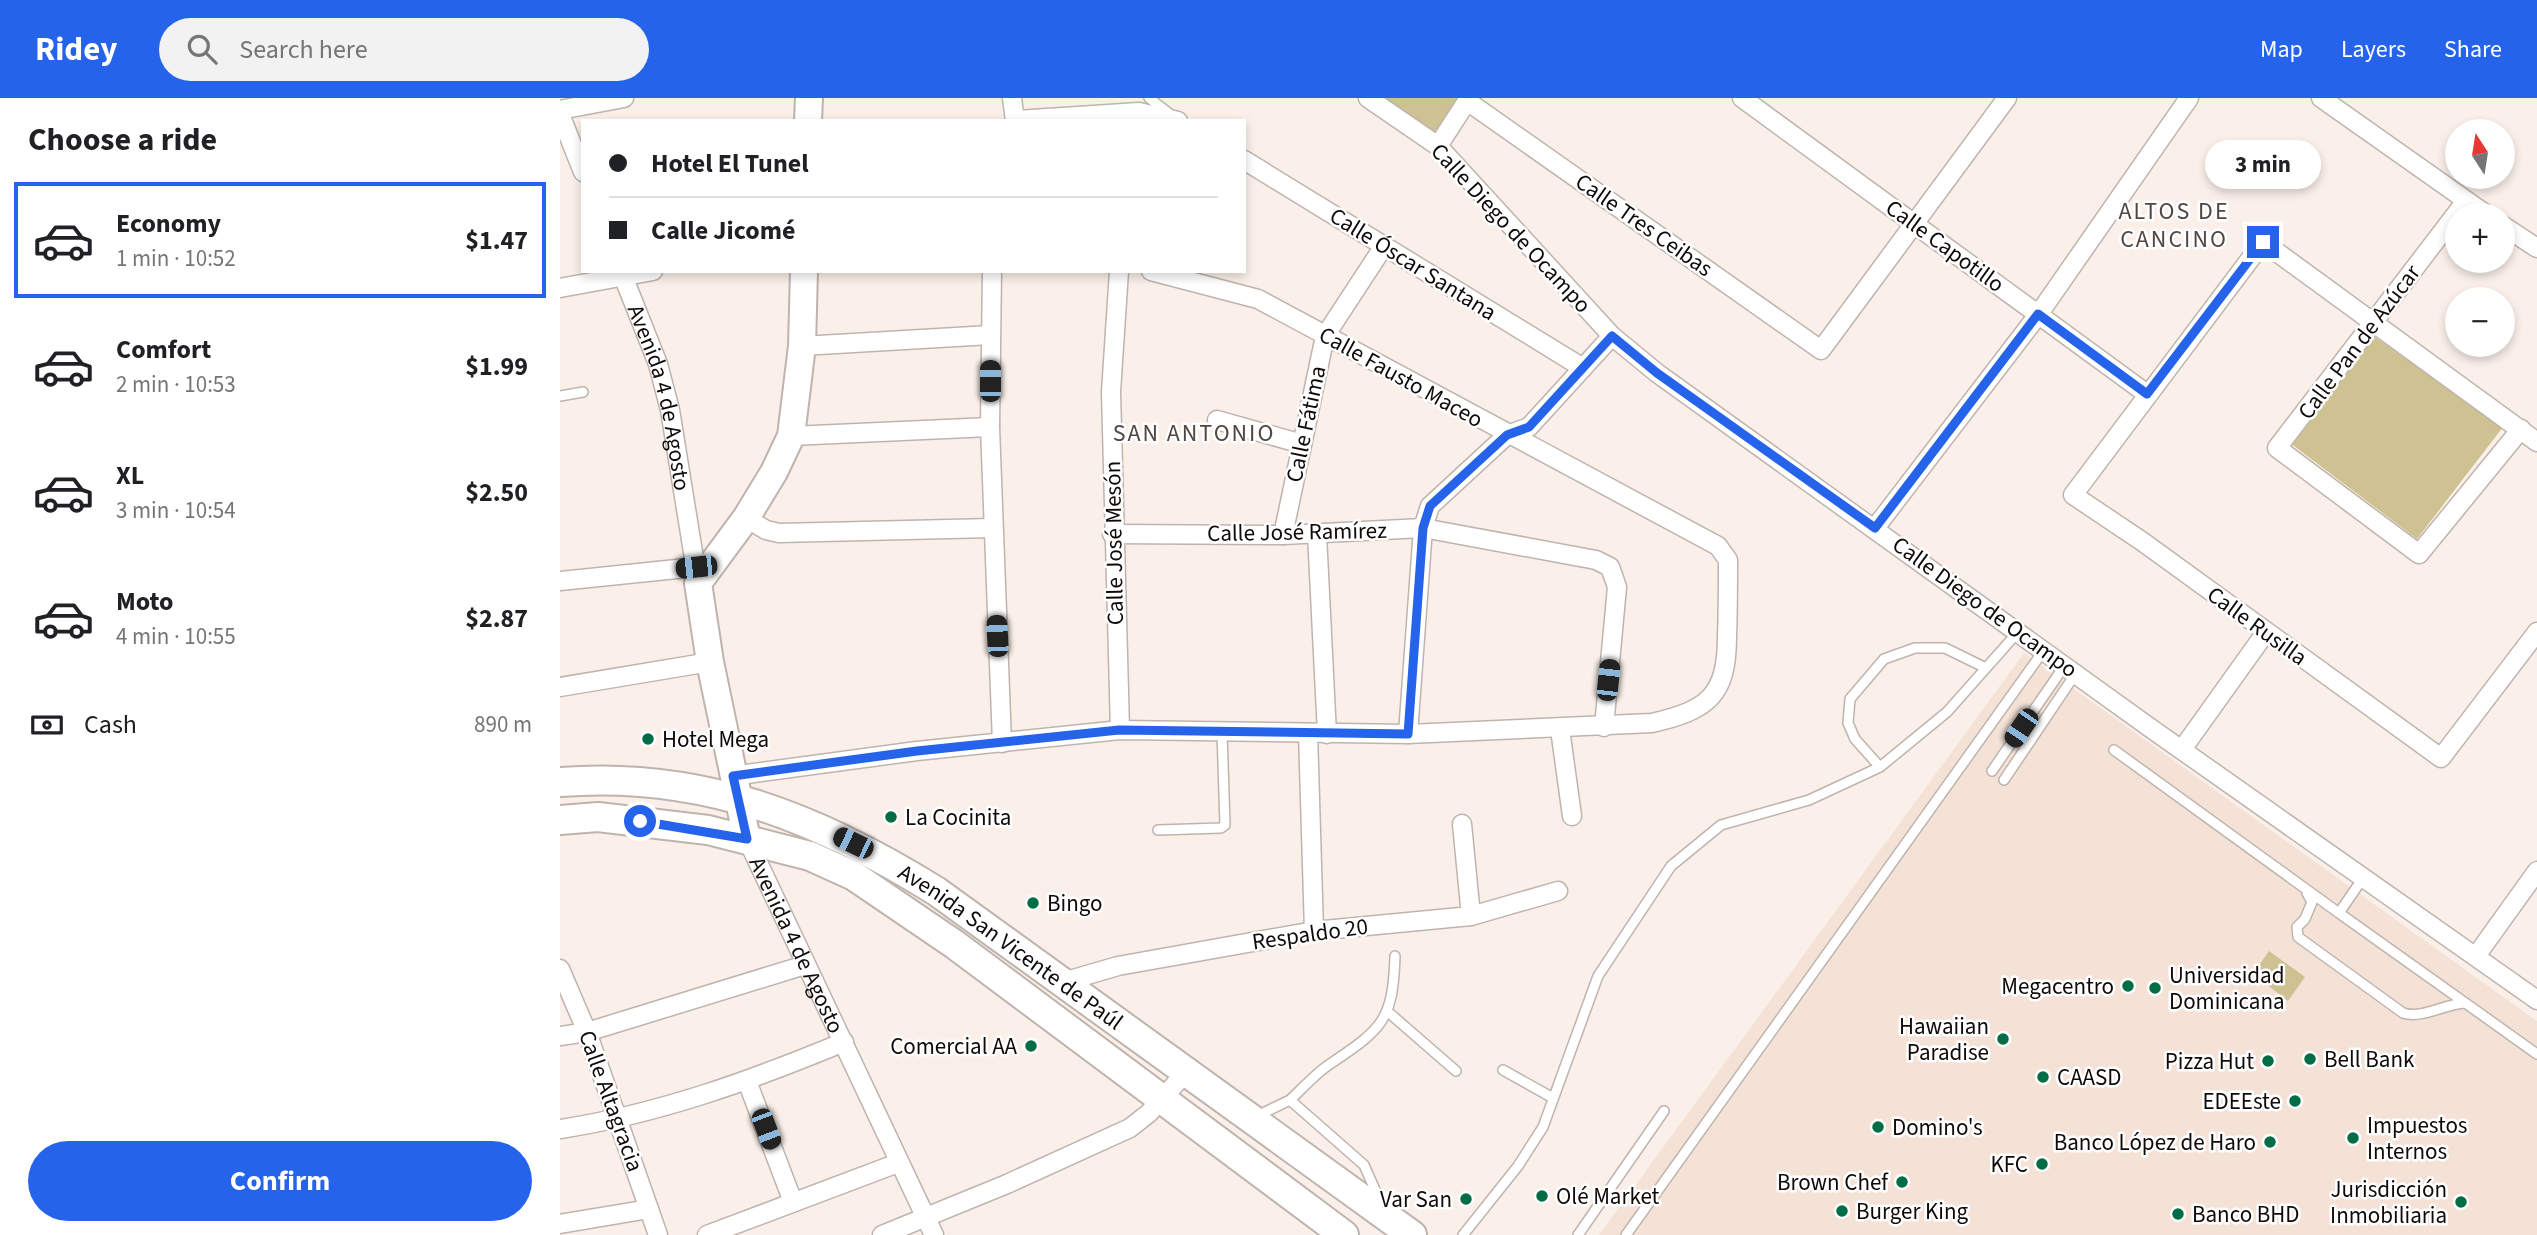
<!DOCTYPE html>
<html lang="en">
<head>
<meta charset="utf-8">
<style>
	body { margin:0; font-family:"Source Sans 3",sans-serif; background:#f2f2f2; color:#202124; height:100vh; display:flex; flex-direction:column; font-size:26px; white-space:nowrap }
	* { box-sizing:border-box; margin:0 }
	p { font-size:23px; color:#757577 }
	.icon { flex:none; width:38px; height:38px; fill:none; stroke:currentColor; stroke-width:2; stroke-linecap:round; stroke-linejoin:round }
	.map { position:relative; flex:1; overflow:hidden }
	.details { display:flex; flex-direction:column; background:#fff; width:560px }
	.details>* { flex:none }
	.guide { position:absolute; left:21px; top:21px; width:665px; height:154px; border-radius:0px; box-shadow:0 4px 10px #0003; display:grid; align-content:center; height:154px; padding:0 28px; background:#fff }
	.needle { width:46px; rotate:348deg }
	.fabs { position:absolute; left:1885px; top:21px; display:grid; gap:14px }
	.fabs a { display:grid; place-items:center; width:70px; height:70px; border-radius:50%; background:#fff; box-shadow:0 4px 10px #0003; font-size:35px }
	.end { position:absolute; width:32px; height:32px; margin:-16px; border:9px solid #2563eb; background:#fff; box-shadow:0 0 0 4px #fff }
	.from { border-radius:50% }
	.bubble { position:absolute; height:49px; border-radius:24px; background:#fff; box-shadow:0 4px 10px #0003; font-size:23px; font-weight:700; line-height:49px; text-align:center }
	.car { position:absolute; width:21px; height:42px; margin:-21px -10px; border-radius:9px; box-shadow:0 0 5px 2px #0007; background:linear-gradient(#222 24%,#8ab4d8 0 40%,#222 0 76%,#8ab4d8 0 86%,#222 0) }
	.guide b { display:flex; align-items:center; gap:24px; height:66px; font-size:26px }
	.guide b+b { border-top:2px solid #e0e0e0 }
	.guide i { width:18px; height:18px; background:#202124 }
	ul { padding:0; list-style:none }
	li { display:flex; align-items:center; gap:21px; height:116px; margin:0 14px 10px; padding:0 14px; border:4px solid transparent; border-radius:0px }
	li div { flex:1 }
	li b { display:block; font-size:26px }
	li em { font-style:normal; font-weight:700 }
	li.on { border-color:#2563eb }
	li>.icon { width:63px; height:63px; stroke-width:1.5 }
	h2 { padding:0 28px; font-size:32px; line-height:84px }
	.pay { display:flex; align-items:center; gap:18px; height:77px; padding:0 28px; font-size:26px }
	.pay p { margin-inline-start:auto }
	.button { display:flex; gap:14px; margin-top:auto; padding:14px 28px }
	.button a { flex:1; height:80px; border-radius:42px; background:#2563eb; color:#fff; font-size:28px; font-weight:700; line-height:80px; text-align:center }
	header { display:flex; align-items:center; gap:42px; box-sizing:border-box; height:98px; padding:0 35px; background:#2563eb; color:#fff }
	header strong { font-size:33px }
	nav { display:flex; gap:38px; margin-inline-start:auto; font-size:24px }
	.search { width:490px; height:63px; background:#f2f2f2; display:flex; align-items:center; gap:18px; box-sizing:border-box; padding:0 24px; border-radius:38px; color:#757577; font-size:26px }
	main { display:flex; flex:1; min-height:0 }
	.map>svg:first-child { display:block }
	.built { fill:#f4e2d7 }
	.green { fill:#cec293 }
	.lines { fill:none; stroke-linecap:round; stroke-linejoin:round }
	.service-casing { stroke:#bfb4ad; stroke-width:12 }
	.minor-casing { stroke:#bfb4ad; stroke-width:21 }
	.secondary-casing { stroke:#bfb4ad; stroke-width:30 }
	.primary-casing { stroke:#bfb4ad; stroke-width:32 }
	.service { stroke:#fff; stroke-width:9 }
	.minor { stroke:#fff; stroke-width:18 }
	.secondary { stroke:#fff; stroke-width:26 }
	.primary { stroke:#fff; stroke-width:28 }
	.route { stroke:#2563eb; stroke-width:9 }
	.poi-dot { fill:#006d45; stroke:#fff; stroke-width:2.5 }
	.labels { text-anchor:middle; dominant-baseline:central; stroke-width:5; stroke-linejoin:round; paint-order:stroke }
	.street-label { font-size:23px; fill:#0e0a08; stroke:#fff }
	.poi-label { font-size:23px; fill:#0e0a08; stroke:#fff; text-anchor:start }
	.neighbourhood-label { font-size:24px; letter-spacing:2px; fill:#504741; stroke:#fff }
</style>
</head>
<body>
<header>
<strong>Ridey</strong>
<div class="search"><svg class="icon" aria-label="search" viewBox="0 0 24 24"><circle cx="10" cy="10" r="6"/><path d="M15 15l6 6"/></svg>Search here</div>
<nav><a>Map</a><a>Layers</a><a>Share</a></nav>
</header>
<main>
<section class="details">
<h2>Choose a ride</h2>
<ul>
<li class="on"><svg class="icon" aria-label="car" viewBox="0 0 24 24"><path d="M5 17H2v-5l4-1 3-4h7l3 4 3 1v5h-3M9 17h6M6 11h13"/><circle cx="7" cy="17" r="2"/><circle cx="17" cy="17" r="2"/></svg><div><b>Economy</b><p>1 min · 10:52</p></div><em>$1.47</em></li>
<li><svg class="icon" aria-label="car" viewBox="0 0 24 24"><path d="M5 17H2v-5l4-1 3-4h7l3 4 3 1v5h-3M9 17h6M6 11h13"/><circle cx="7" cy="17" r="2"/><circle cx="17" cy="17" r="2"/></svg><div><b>Comfort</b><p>2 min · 10:53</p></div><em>$1.99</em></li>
<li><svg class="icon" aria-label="car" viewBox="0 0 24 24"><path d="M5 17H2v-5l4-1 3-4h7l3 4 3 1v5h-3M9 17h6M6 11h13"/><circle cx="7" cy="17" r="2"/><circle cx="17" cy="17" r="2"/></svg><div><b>XL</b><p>3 min · 10:54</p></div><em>$2.50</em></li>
<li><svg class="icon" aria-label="car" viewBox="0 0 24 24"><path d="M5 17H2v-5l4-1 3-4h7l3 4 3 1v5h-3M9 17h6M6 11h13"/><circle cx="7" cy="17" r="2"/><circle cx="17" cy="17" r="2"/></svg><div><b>Moto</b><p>4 min · 10:55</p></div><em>$2.87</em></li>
</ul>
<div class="pay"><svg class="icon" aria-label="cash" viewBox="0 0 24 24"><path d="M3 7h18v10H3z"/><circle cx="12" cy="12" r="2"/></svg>Cash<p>890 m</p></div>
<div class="button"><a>Confirm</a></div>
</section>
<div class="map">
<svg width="1977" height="1137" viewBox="0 0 1977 1137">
	<rect width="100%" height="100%" fill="#fbf0e9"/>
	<!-- built -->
	<path class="built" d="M1464 555 1977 923V1137H1039Z"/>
	<!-- green -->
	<path class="green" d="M822 0H905L878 40Z
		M1815 239 1943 329 1857 441 1730 345Z
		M1709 853 1745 879 1728 903 1693 876Z"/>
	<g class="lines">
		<!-- service casing -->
		<g class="service-casing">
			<path id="service" d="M589 0 610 16
				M0 298 23 294
				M1554 652 1779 815
				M1320 669 1295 641 1288 625 1290 601 1324 561 1355 550H1385L1426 570
				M1432 673 1505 567
				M1444 682 1516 575
				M598 732 661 730 665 727 662 634
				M1803 780 1779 815 1977 956
				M1747 795 1752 804 1745 821 1737 829 1738 839 1843 915C1863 921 1884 906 1905 905
				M827 913 896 973
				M943 972 993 1000
				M730 1002C743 990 756 975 770 966 822 931 833 923 835 858
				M697 1018 730 1002 804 1067 820 1103
				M903 1137 958 1068 983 1029 1038 878 1111 768 1161 727 1249 702 1320 669 1387 614 1458 534
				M1018 1137 1104 1013
				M1066 1137 1484 552"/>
		</g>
		<!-- minor casing -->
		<g class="minor-casing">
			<g id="minor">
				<path d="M452 0 455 23"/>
				<path d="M808 0 878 48 1052 238 1097 275 1589 629 1977 902"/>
				<path d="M1182 0 1587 296"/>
				<path d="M1761 0 1927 117"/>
				<path d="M907 3 1261 252 1447 0"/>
				<path d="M0 12 64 0"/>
				<path d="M0 16 23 74"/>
				<path d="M455 22 579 14 618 23"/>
				<path d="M878 48 909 0"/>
				<path d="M684 62 1023 270"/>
				<path d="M1906 103 1717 350 1859 456 1961 331"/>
				<path d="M1942 127 1977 150"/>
				<path id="s1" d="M61 173 98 266 110 312 138 485"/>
				<path d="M432 173 430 329 442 645"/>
				<path d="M559 173 551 294 560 632"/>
				<path d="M0 190 93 173"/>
				<path d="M242 248 430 237"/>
				<path d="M657 322 742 346"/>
				<path d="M231 338 430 329"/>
				<path d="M1977 344 1703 144 1513 397 1583 444 1881 660 1977 534"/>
				<path d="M186 420 206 432 219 435 432 430"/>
				<path d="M1315 430 1478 217 1629 0"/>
				<path d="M552 436 723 437 863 430 1036 462 1050 469 1057 489 1044 629"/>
				<path d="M757 436 767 636"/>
				<path d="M723 437 765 238 824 148"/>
				<path d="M0 483 136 469"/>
				<path d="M0 589 150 564"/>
				<path d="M1000 631 1012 718"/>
				<path d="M748 635 754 833"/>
				<path d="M848 636 863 430 870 408 947 337 969 329 1052 238"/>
				<path d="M1623 650 1706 534"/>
				<path d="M172 678 357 653 560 632 848 636 1092 625C1148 612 1167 598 1167 538 1168 513 1168 487 1168 462L1158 448 698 201 591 173"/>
				<path d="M902 726 911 818"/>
				<path id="s2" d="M187 741 374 1137"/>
				<path d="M1916 858 1977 773"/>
				<path d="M0 871 27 934 98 1137"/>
				<path d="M503 884 558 868 754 833 911 818 998 793"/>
				<path d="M0 938 27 934 245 867"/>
				<path d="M187 983 233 1104"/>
				<path d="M0 1031C99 1016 192 982 284 944"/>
				<path d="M0 1126 89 1111"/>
				<path d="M147 1137 338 1065"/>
				<path d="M322 1137 447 1086 570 1030 589 1015 628 972"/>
			</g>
		</g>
		<!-- secondary casing -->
		<g class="secondary-casing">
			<path id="secondary" d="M248 23 249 0
				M187 741 150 564 138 485 186 420 214 374 231 338 242 248 244 173"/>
		</g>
		<!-- primary casing -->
		<g class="primary-casing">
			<g id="primary">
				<path id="s3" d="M0 684C141 673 257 719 376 793L852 1137"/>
				<path d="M0 722 38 719 148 732 250 758 294 778 394 846 784 1137"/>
			</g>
		</g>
		<!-- service -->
		<use href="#service" class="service"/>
		<!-- minor -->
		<use href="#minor" class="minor"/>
		<!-- secondary -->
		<use href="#secondary" class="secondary"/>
		<!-- primary -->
		<use href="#primary" class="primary"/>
	</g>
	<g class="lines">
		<!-- route -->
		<path class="route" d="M80 723 187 741 173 678 357 653 559 632 848 636 863 430 870 408 947 337 969 329 1052 238 1097 275 1315 430 1478 216 1587 296 1703 144"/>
	</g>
	<!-- markers -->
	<g class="poi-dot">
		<circle cx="88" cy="641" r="7"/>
		<circle cx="331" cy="719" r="7"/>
		<circle cx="473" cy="805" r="7"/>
		<circle cx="1568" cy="888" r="7"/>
		<circle cx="1595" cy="890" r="7"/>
		<circle cx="1443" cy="941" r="7"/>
		<circle cx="471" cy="948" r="7"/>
		<circle cx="1750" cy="961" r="7"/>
		<circle cx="1708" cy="963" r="7"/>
		<circle cx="1483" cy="979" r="7"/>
		<circle cx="1735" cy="1003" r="7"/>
		<circle cx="1318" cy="1029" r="7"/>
		<circle cx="1793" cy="1040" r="7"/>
		<circle cx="1710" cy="1044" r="7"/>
		<circle cx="1482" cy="1066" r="7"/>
		<circle cx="1342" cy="1084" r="7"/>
		<circle cx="982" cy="1098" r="7"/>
		<circle cx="906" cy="1101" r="7"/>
		<circle cx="1901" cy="1104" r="7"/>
		<circle cx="1282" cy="1113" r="7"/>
		<circle cx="1618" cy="1116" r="7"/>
	</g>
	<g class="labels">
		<!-- street labels -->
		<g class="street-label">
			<text transform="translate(1084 127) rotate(35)">Calle Tres Ceibas</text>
			<text transform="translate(951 130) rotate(47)">Calle Diego de Ocampo</text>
			<text transform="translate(1385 148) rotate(36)">Calle Capotillo</text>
			<text transform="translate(853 166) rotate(32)">Calle Óscar Santana</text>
			<text transform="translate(1799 244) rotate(-53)">Calle Pan de Azúcar</text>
			<text transform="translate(841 279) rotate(29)">Calle Fausto Maceo</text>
			<text stroke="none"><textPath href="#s1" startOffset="133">Avenida 4 de Agosto</textPath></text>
			<text transform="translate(746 326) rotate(-78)">Calle Fátima</text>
			<text transform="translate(737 434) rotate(-1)">Calle José Ramírez</text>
			<text transform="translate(554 445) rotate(-91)">Calle José Mesón</text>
			<text transform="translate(1425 509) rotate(36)">Calle Diego de Ocampo</text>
			<text transform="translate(1697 528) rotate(36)">Calle Rusilla</text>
			<text transform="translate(750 836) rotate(-8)">Respaldo 20</text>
			<text stroke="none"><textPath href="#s2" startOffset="117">Avenida 4 de Agosto</textPath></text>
			<text stroke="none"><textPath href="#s3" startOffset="492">Avenida San Vicente de Paúl</textPath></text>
			<text transform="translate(51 1003) rotate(70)">Calle Altagracia</text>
		</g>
		<!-- poi labels -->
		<g class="poi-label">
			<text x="102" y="641">Hotel Mega</text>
			<text x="345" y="719">La Cocinita</text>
			<text x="487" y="805">Bingo</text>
			<text x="1609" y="877">Universidad<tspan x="1609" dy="26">Dominicana</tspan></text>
			<text x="1554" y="888" text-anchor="end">Megacentro</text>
			<text x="1429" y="928" text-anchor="end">Hawaiian<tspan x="1429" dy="26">Paradise</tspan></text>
			<text x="457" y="948" text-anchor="end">Comercial AA</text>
			<text x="1764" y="961">Bell Bank</text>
			<text x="1694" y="963" text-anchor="end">Pizza Hut</text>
			<text x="1497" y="979">CAASD</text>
			<text x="1721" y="1003" text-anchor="end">EDEEste</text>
			<text x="1807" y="1027">Impuestos<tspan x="1807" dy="26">Internos</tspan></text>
			<text x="1332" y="1029">Domino's</text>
			<text x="1696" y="1044" text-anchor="end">Banco López de Haro</text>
			<text x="1468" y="1066" text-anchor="end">KFC</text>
			<text x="1328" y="1084" text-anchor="end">Brown Chef</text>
			<text x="1887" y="1091" text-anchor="end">Jurisdicción<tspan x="1887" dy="26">Inmobiliaria</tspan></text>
			<text x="996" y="1098">Olé Market</text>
			<text x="892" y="1101" text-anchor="end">Var San</text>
			<text x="1296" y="1113">Burger King</text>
			<text x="1632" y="1116">Banco BHD</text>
		</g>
		<!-- neighbourhood labels -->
		<g class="neighbourhood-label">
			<text x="1614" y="113">ALTOS DE<tspan x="1614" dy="28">CANCINO</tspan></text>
			<text x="634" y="335">SAN ANTONIO</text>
		</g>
	</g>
</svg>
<div class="fabs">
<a><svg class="needle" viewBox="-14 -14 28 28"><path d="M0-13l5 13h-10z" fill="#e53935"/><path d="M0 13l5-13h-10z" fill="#757577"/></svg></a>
<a>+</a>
<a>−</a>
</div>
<i class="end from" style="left:80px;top:723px"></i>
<i class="end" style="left:1703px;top:144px"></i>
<div class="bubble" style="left:1645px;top:42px;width:116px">3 min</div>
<i class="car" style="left:430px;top:283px;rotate:0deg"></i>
<i class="car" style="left:136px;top:469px;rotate:264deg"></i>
<i class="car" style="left:437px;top:538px;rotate:357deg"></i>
<i class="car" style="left:1048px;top:582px;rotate:6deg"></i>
<i class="car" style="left:1461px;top:630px;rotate:214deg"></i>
<i class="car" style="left:293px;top:745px;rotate:296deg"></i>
<i class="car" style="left:206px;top:1031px;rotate:159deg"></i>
<div class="guide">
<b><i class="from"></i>Hotel El Tunel</b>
<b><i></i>Calle Jicomé</b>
</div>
</div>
</main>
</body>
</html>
